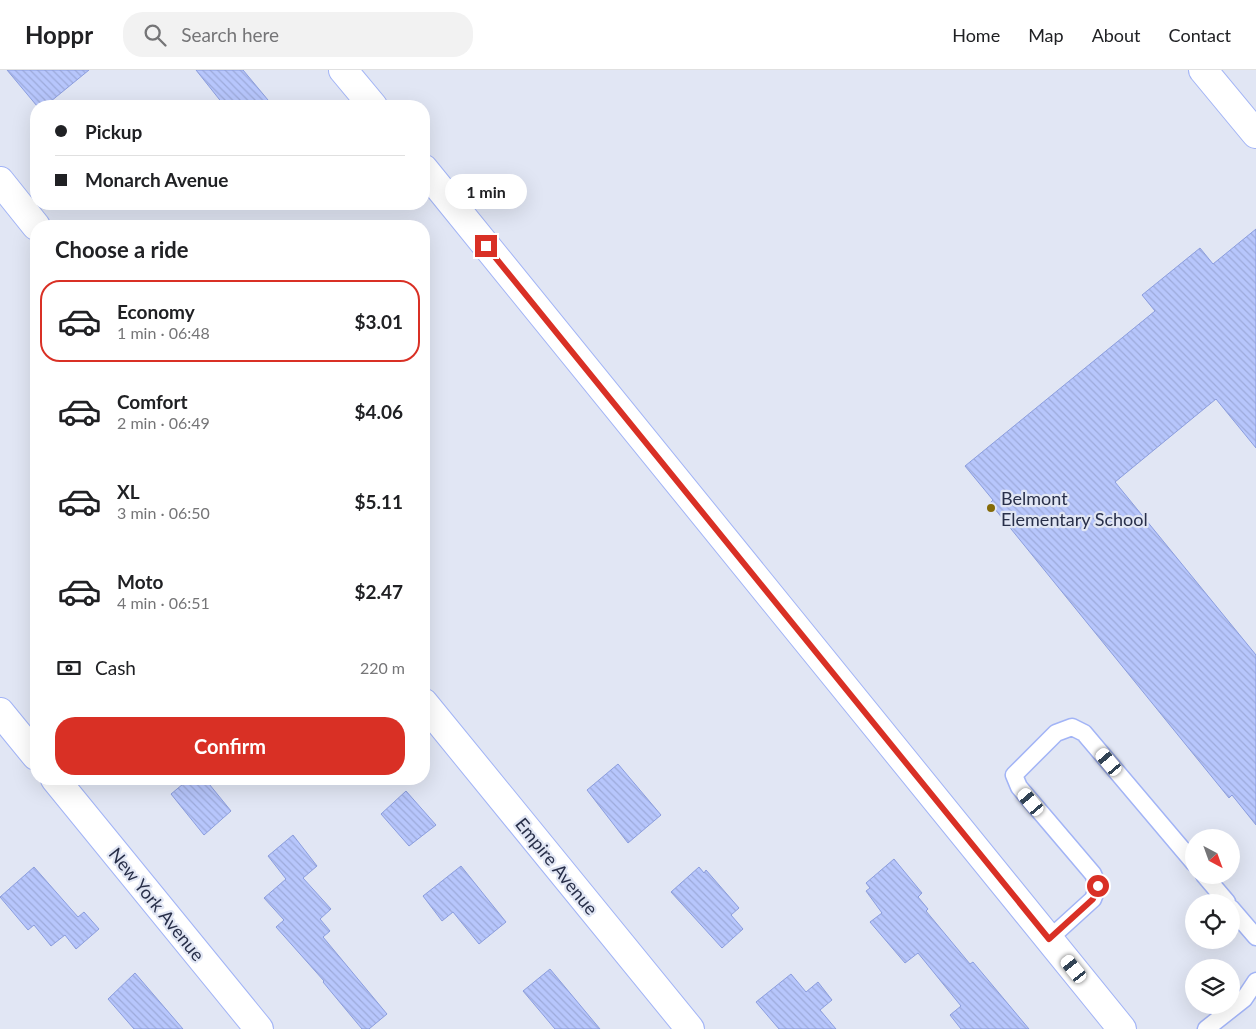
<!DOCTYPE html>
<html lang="en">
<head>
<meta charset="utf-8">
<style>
	body { margin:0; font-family:Lato,sans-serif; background:#f2f2f2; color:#202124; height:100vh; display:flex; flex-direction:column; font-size:19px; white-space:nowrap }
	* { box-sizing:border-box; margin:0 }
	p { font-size:16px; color:#757577 }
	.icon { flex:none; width:28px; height:28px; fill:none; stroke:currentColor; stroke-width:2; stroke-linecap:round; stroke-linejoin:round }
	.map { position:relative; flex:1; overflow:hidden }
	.side { position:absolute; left:30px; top:150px; width:400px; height:565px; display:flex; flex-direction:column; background:#fff; border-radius:20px; box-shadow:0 5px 20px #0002 }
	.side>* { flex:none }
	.guide { position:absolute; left:30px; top:30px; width:400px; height:110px; border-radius:20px; box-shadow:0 5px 20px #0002; display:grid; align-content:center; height:110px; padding:0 25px; background:#fff }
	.needle { width:32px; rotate:139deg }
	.controls { position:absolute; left:1185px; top:759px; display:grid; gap:10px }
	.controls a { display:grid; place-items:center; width:55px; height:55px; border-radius:50%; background:#fff; box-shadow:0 5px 20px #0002; font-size:25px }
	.end { position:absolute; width:22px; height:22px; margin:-11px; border:6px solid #d93025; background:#fff; box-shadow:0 0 0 2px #fff }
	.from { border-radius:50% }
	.bubble { position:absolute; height:35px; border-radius:18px; background:#fff; box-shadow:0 5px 20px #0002; font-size:16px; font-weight:700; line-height:35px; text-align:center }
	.car { position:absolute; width:15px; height:30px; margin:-15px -8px; border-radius:6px; box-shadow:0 0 4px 1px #0007; background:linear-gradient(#fff 24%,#345 0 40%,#fff 0 76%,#345 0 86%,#fff 0) }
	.guide b { display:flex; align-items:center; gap:18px; height:48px; font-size:19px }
	.guide b+b { border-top:1px solid #e0e0e0 }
	.guide i { width:12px; height:12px; background:#202124 }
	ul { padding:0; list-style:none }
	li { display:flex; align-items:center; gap:15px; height:82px; margin:0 10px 8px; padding:0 15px; border:2px solid transparent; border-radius:20px }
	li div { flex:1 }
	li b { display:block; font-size:19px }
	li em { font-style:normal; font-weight:700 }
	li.current { border-color:#d93025 }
	li>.icon { width:45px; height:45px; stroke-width:1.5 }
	h2 { padding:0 25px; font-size:22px; line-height:60px }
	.pay { display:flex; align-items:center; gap:12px; height:55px; padding:0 25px; font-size:19px }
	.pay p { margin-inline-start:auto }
	.primary-button { display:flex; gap:10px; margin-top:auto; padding:10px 25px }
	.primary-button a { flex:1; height:58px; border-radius:20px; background:#d93025; color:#fff; font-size:20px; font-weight:700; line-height:58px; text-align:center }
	header { display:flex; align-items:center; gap:30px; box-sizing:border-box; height:70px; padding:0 25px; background:#fff; border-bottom:1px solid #e0e0e0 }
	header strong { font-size:24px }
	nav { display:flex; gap:28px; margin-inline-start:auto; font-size:18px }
	.search { width:350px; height:45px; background:#f2f2f2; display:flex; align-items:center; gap:12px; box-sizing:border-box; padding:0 18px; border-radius:20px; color:#757577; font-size:19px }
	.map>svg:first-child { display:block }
	.building { fill:url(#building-back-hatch); stroke:#8b9ddd }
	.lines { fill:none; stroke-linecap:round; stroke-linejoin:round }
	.service-casing { stroke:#a2b4f6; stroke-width:19 }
	.minor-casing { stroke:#a2b4f6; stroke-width:30 }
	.service { stroke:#fff; stroke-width:16 }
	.minor { stroke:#fff; stroke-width:28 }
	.route { stroke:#d93025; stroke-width:6 }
	.poi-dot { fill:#856b08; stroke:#e1e6f4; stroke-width:2 }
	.labels { text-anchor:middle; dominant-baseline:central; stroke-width:4.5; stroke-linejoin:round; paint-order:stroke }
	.poi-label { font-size:18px; fill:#282f49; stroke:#e1e6f4; text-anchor:start }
	.street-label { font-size:18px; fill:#282f49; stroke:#e1e6f4 }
</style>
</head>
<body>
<header>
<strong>Hoppr</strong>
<div class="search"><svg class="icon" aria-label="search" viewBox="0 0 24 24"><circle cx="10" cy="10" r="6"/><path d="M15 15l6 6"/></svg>Search here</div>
<nav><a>Home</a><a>Map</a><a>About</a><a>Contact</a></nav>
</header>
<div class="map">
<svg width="1256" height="959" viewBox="0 0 1256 959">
	<defs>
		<pattern id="building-back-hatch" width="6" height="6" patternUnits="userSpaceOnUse" patternTransform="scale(1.25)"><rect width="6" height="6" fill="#b7c6fc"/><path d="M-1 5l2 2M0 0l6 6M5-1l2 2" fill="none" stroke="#9daada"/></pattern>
	</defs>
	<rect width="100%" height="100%" fill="#e1e6f4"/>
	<!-- building -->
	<path class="building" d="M7 0H89L45 36H37Z
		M196 0H243L273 36H229L223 34Z
		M1256 159V378L1216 329 1115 412 1256 585V755L1232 725 1229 728 990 433 993 430 965 396 1155 241 1142 225 1200 178 1213 194Z
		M618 694 661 745 628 773 587 720Z
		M189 709H205L231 741 204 765 171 724Z
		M406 721 436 755 409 776 381 744Z
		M293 765 317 796 303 808 331 839 320 849 330 861 323 867 387 944 369 959H362L323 912 324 911 276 857 284 850 264 828 286 809 268 786Z
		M894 789 922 823 918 827 928 839 926 841 970 894 973 892 1029 959H961L950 945 961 936 918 883 905 893 870 852 882 843 866 821 870 818 866 813Z
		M461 796 506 852 479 874 453 842 442 851 423 826Z
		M34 797 78 847 84 842 99 859 76 879 65 865 51 876 34 855 28 860 0 827Z
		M699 797 704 803 706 800 739 838 731 845 743 859 722 878 671 822Z
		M550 899 600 959H555L523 921Z
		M135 903 183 959H134L108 929Z
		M791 904 806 922 818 912 832 930 820 940 836 959H779L756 932Z"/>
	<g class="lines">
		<!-- service casing -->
		<g class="service-casing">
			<path id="service" d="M1204 805 1227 832
				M1231 838 1256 867
				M1049 869 1093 829 1098 816 1093 804 1019 717 1014 705 1056 663 1072 657 1084 663 1194 793
				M1206 959 1244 929 1256 911"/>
		</g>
		<!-- minor casing -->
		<g class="minor-casing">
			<path id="minor" d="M343 0 373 36
				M1203 0 1256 64
				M424 99 1122 959
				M0 111 36 156
				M424 633 690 959
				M0 642 36 686
				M55 709 259 959"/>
		</g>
		<!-- service -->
		<use href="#service" class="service"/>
		<!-- minor -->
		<use href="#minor" class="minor"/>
	</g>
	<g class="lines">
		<!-- route -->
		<path class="route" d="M486 176 1049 869 1093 829 1098 816"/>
	</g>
	<!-- markers -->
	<circle class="poi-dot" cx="991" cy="438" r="5"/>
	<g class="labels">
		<!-- poi labels -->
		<g class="poi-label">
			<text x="1001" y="428">Belmont<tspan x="1001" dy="21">Elementary School</tspan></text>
		</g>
		<!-- street labels -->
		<g class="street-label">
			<text transform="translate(557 796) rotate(51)">Empire Avenue</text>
			<text transform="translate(157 834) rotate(51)">New York Avenue</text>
		</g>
	</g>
</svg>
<div class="controls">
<a><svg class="needle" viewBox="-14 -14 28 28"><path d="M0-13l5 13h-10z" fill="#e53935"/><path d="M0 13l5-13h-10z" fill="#757577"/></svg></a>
<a><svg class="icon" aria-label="locate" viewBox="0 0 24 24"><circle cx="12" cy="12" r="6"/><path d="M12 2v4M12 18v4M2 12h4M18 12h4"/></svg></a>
<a><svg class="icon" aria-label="layers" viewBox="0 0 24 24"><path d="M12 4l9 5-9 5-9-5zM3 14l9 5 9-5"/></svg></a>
</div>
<i class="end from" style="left:1098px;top:816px"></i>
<i class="end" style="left:486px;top:176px"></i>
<div class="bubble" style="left:445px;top:104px;width:82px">1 min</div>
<i class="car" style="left:1109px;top:692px;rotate:320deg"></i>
<i class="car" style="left:1031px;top:732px;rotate:320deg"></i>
<i class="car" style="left:1074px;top:899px;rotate:321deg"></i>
<div class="guide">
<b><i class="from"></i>Pickup</b>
<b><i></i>Monarch Avenue</b>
</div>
<section class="side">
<h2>Choose a ride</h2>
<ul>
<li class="current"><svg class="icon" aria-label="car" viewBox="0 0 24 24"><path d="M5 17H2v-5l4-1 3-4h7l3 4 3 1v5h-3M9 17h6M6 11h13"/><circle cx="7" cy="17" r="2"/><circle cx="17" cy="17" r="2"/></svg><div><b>Economy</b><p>1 min · 06:48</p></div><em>$3.01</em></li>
<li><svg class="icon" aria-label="car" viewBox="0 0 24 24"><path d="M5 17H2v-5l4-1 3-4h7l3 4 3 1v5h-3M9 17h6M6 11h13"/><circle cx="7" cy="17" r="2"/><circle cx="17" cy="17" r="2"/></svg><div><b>Comfort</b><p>2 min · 06:49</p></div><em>$4.06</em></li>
<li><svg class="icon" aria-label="car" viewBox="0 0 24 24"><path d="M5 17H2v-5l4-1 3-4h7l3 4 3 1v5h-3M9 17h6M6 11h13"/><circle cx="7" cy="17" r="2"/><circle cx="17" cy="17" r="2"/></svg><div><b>XL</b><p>3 min · 06:50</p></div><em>$5.11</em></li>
<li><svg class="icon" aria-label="car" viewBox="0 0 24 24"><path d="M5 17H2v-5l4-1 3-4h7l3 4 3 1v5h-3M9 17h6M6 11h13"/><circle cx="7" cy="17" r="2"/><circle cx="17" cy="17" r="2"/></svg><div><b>Moto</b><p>4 min · 06:51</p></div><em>$2.47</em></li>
</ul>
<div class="pay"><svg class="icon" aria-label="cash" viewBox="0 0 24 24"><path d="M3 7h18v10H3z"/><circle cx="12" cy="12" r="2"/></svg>Cash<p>220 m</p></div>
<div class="primary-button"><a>Confirm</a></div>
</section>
</div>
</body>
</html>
